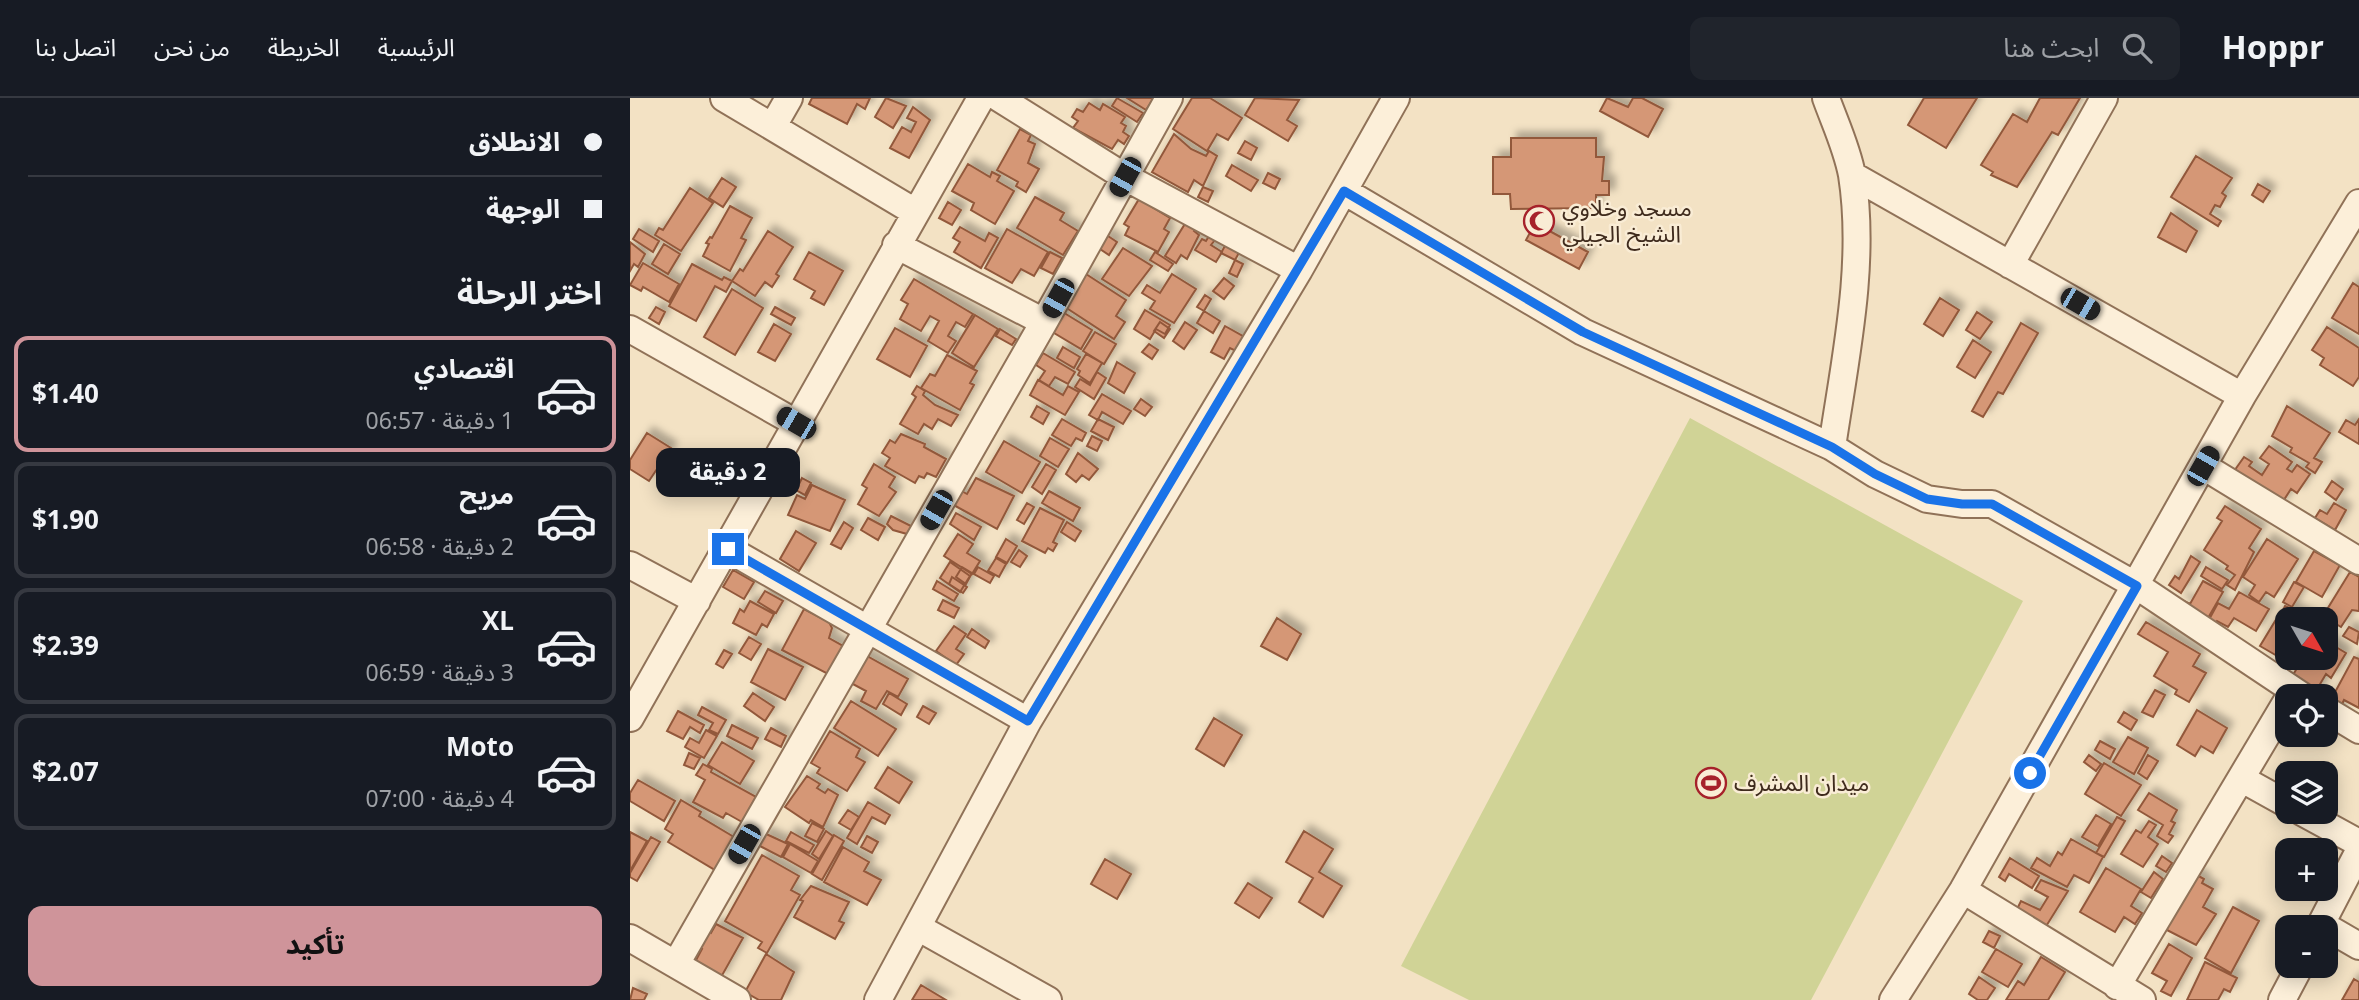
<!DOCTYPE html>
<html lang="ar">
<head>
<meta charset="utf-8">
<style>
	body { margin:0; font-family:Georgia,"Noto Sans Arabic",serif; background:#20242c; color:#f1f3f6; direction:rtl; height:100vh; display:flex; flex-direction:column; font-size:26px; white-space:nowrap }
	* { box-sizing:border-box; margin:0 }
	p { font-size:23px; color:#9ea1a6 }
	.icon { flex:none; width:38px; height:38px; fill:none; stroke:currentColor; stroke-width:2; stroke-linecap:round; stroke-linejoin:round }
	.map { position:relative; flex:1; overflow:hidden; direction:ltr }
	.drawer { display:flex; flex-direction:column; background:#171b24; width:630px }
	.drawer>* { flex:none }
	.top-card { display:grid; align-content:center; height:154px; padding:0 28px; background:#171b24 }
	.needle { width:46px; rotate:129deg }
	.controls { position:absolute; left:1645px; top:509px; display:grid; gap:14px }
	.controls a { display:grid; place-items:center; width:63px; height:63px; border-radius:14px; background:#171b24; box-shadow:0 4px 18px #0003; font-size:35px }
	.end { position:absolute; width:32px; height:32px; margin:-16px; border:9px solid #1a73e8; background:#fff; box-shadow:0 0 0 4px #fff }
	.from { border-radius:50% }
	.bubble { position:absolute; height:49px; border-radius:14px; background:#171b24; box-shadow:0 4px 18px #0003; font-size:23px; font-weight:700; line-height:49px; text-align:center; direction:rtl }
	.car { position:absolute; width:21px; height:42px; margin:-21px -10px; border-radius:9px; box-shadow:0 0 5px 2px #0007; background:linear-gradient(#222 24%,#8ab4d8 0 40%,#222 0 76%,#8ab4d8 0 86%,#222 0) }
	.top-card b { display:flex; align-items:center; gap:24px; height:66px; font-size:26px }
	.top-card b+b { border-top:2px solid #363941 }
	.top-card i { width:18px; height:18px; background:#f1f3f6 }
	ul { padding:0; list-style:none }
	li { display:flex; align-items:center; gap:21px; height:116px; margin:0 14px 10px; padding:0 14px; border:4px solid #363941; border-radius:14px }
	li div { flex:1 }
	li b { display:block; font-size:26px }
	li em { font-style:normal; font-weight:700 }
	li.selected { border-color:#cf949a }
	li>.icon { width:63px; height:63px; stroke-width:1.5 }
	h2 { padding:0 28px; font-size:32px; line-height:84px }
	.action { display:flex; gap:14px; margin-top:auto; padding:14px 28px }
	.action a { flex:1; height:80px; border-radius:14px; background:#cf949a; color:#111; font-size:28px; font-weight:700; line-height:80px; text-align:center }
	header { display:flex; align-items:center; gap:42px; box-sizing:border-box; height:98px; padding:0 35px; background:#171b24; border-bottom:2px solid #363941 }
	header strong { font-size:33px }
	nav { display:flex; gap:38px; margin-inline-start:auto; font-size:24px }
	.search { width:490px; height:63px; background:#20242c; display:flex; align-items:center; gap:18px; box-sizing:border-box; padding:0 24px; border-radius:14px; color:#9ea1a6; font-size:26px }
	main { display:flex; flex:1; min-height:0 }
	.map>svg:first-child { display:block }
	.green { fill:#d0d396 }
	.building { fill:#d59776; stroke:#92583b; stroke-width:2; filter:url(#shadow) }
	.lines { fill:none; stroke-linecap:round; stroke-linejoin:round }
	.minor-casing { stroke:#907258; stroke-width:30 }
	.minor { stroke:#fcefd9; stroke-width:26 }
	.route { stroke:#1a73e8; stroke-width:9 }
	.labels { text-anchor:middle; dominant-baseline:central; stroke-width:5; stroke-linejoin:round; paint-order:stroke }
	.poi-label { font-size:23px; fill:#3f2b1d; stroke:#f9ecd5; text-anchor:start }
</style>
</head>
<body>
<header>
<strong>Hoppr</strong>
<div class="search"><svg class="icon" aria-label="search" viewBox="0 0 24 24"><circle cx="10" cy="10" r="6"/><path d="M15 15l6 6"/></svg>ابحث هنا</div>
<nav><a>الرئيسية</a><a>الخريطة</a><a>من نحن</a><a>اتصل بنا</a></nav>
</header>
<main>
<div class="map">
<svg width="1729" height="902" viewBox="0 0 1729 902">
	<defs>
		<filter id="shadow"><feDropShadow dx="6" dy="-6" stdDeviation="3.5" flood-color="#0004"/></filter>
	</defs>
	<rect width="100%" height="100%" fill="#f3e2c4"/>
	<!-- green -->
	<path class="green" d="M1060 320 1393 503 1181 902H839L771 868Z"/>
	<!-- building -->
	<path class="building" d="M182 0H240L235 11 227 6 217 26 179 6Z
		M256 0 276 8 263 30 245 19Z
		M487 0 513 15 507 24 482 8Z
		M497 0H524L516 12Z
		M562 0H580L612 20 598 42 587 36 577 53 543 31Z
		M625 0 669 2 657 22 667 28 658 43 615 17Z
		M977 0 998 9 1003 0H1012L1033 11 1018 39 970 13Z
		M1294 0H1347L1316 50 1278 27Z
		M1410 0H1450L1428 37 1422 34 1387 89 1361 77 1363 74 1351 67 1383 16 1397 24Z
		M459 5 470 12 473 6 495 19 491 25 496 28 493 34 499 38 494 46 488 42 482 51 443 30 448 23 442 19 447 11 453 14Z
		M283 9 300 22 279 60 260 50 272 29 281 34 286 24 277 20Z
		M390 31 401 37 398 43 405 46 398 65 409 71 396 94 386 88 388 84 367 72Z
		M544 36 561 51 576 58 579 53 587 58 573 88 564 82 558 94 522 74Z
		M881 40H966V59H974L972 83H979V97H966V110L881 111 880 96H863V59H881Z
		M615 43 627 50 621 62 608 55Z
		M1566 58 1602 80 1592 95 1596 98 1590 109 1585 107 1580 116 1591 123 1588 128 1541 99Z
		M338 66 360 79 362 74 370 78 367 83 384 93 365 126 341 112 344 105 322 93Z
		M602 67 628 82 621 93 596 78Z
		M638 75 650 81 645 91 633 85Z
		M92 80 106 89 93 109 79 100Z
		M1628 86 1640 93 1633 104 1622 97Z
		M573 89 583 93 578 104 568 99Z
		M60 90 83 105 51 153 25 137 29 130 33 132Z
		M405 99 434 115 430 122 448 133 433 157 387 130Z
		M509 101 540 120 534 131 539 134 528 154 495 137 499 129 494 126Z
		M318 104 331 112 322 127 309 120Z
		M100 108 122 120 111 140 116 142 100 173 73 158 79 146 76 145 80 139 82 140Z
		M1541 115 1567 133 1556 154 1528 139Z
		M558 121 567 127 564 133 569 137 557 161 551 157 546 165 535 158Z
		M905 125 958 154 949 171 896 142Z
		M330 129 355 143 359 135 368 140 351 170 324 154 330 144 323 140Z
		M9 131 29 143 23 154 3 141Z
		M377 131 418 154 404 178 391 171 382 185 355 170Z
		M138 133 163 149 146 176 149 178 142 189 135 184 125 198 102 183 110 171 113 173Z
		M475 136 487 144 479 157 467 149Z
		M579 138 585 142 581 147 592 154 586 164 565 152 572 141 576 143Z
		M0 144 15 156 8 169 4 166 0 173Z
		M34 146 50 156 38 176 22 166Z
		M596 146 610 153 605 162 591 155Z
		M493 150 522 168 499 198 472 181Z
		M179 154 213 173 194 207 181 200 185 193 164 181Z
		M420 154 432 160 423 176 411 170Z
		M525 154 543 166 538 173 520 162Z
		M605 162 613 166 607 179 599 175Z
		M13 165 49 186 39 204 13 189 11 193 0 187Z
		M62 166 92 182 94 179 102 183 96 194 85 188 66 223 39 208Z
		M456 176 496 202 486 218 495 224 484 241 435 209Z
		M542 176 566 191 544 225 520 211 525 203 512 195 517 187 530 195Z
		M594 180 604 188 594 201 583 193Z
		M284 181 343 216 335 229 326 224 318 238 326 243 318 255 298 243 309 223 300 218 291 233 270 221 278 206 271 202Z
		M1723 185 1729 189V236L1702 220Z
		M102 191 133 210 105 257 74 239Z
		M575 197 581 201 574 213 590 223 583 235 567 225 574 213 567 209Z
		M1310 200 1329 212 1313 238 1294 226Z
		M26 209 35 214 29 226 19 220Z
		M145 209 165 220 161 227 141 216Z
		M515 212 540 227 535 236 526 231 520 241 504 231Z
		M431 213 462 232 451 251 419 232Z
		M1347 214 1362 224 1350 241 1336 232Z
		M345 217 368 231 344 269 322 255Z
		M530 224 540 231 534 240 524 233Z
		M555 224 567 232 554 251 543 243Z
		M1391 225 1408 235 1373 296 1368 294 1353 319 1342 313Z
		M144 226 161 236 145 263 128 254Z
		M595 228 618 241 610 255 600 250 594 261 581 254Z
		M1697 229 1729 250V279L1723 288 1690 267 1694 260 1682 252Z
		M265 230 297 248 280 279 247 261Z
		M370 231 386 241 382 247 366 238Z
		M465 234 486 246 474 266 453 253Z
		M1343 242 1361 254 1345 280 1327 269Z
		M519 246 528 252 522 261 512 254Z
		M433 249 450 259 444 270 427 260Z
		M413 255 445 274 438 286 425 279 419 288 409 282 415 273 406 267Z
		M456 256 472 265 460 285 448 277 450 273 447 271Z
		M317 257 347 273 340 285 344 287 330 312 291 290 300 276 305 278Z
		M487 264 505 275 494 295 478 285Z
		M467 274 476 280 464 301 445 289 450 281 460 287Z
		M408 282 433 297 438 288 449 294 435 317 400 297Z
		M287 288 295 293 293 297 305 307 328 317 321 328 308 321 302 331 294 326 288 336 270 326 286 299 282 296Z
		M472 296 501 313 493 326 472 314 468 322 459 317Z
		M511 301 522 309 515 318 504 311Z
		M407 308 419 315 413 326 401 319Z
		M1657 308 1700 335 1684 360 1692 364 1685 375 1676 369 1679 365 1660 354 1662 350 1642 338Z
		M432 321 456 335 452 343 446 340 441 348 422 337Z
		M468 321 484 329 478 342 461 333Z
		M1729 321V346L1709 334 1716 322 1725 327Z
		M17 335 41 350 19 383 0 371V362Z
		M271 336 295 346 294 349 316 361 306 379 297 375 294 380 289 378 285 385 255 368 260 360 252 355 260 342 265 345Z
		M462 338 472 343 467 353 457 348Z
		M420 340 439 351 428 369 410 358Z
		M374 343 410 364 392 395 356 374Z
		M1639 348 1662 364 1657 371 1662 374 1667 367 1680 376 1667 395 1661 391 1650 408 1602 376 1614 359 1622 364 1619 368 1632 377 1639 366 1630 360Z
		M448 355 468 371 459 382 452 377 446 384 436 376Z
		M244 366 265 379 259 389 266 394 249 418 228 406 237 390 232 387Z
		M416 366 426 372 412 396 402 389Z
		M86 375 98 383 91 394 79 386Z
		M172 380 181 385 175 397 166 392Z
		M346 380 384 398 367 431 320 405 328 391 337 396Z
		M1702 383 1713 391 1706 402 1695 394Z
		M182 387 215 402 200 433 158 417 167 397 175 401Z
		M419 393 450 410 443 423 412 405Z
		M397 405 404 409 394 426 387 422Z
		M1704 405 1716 412 1705 432 1685 420 1690 412 1697 416Z
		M1595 408 1631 431 1619 450 1624 454 1605 492 1597 487 1605 477 1596 471 1598 468 1574 452 1592 423 1587 420Z
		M410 410 434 422 423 444 427 446 423 453 418 450 415 455 392 443Z
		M326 415 351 429 344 442 320 426Z
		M261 418 287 431 284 438 263 432 257 426Z
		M238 420 255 429 248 442 231 432Z
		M214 424 223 430 211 451 201 446Z
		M437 424 451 433 445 443 431 434Z
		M166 433 186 445 169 473 150 461Z
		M328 436 343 446 337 455 350 463 342 476 314 458Z
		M376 441 387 448 377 465 366 459Z
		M1637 441 1668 461 1644 499 1636 494 1629 504 1619 497 1625 487 1613 479Z
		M389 452 397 458 390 469 381 464Z
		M1684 453 1710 467 1692 499 1666 484Z
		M1561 458 1570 464 1551 495 1539 487 1545 478 1549 481Z
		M366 460 376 466 369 479 358 473Z
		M320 464 340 478 330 494 310 480Z
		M332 469 342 475 336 486 326 479Z
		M348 469 364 478 360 485 344 476Z
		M1576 469 1598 482 1592 491 1571 478Z
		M103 472 124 484 114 501 93 489Z
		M1720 474 1729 479V513L1722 512 1711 529 1693 518Z
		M322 479 337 489 333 495 319 486Z
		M307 483 328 496 324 503 303 491Z
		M1573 483 1593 494 1574 527 1548 500 1560 506Z
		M1664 484 1674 489 1662 509 1653 504Z
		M135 493 153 503 146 515 128 504Z
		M1609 494 1639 511 1626 533 1604 520 1598 529 1587 523 1582 532 1575 529 1588 505 1599 511Z
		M313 502 329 510 324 520 308 512Z
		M120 503 144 516 137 529 132 526 126 537 103 525 110 511 114 514Z
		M1655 508 1680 520 1679 522H1667L1652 514Z
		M174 511 199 524 202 530 199 540 213 548 198 576 152 552Z
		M1650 515 1661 522H1657V560H1665L1661 566 1630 548Z
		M647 520 671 536 657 562 631 548Z
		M1516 524 1570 556 1563 568 1576 575 1559 604 1545 596 1547 592 1524 578 1538 554 1508 536Z
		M324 528 336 536 326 551 334 556 326 567 306 553Z
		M1719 529 1729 534 1727 546 1713 538Z
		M342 531 359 543 355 550 337 539Z
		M119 539 131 546 121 562 109 555Z
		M1696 543 1716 555 1701 580 1696 576 1683 598 1657 587 1673 560H1696Z
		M138 551 173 569 155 602 121 584Z
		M94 552 102 556 93 570 86 566Z
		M230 554 278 581 268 599 257 593 246 611 231 603 236 593 219 584Z
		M1724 559 1729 561V610L1714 602 1708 615 1697 609Z
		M1525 592 1535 597 1523 619 1512 614Z
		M123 595 144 609 135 623 114 608Z
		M259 595 277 606 271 617 253 606Z
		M221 603 266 631 248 658 204 630Z
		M293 608 306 615 299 626 287 619Z
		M72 609 96 622 88 636 79 632 83 625 68 617Z
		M1567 612 1597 630 1583 655 1571 648 1565 658 1547 647Z
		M48 613 74 627 70 635 60 629 53 641 37 633Z
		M1494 614 1507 622 1501 632 1488 624Z
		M584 620 612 637 594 668 566 651Z
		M102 627 128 640 122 651 97 638Z
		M141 630 156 638 151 649 135 641Z
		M76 632 87 638 74 660 55 649 60 640 69 645Z
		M200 633 230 651 226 659 235 664 217 693 187 675 190 670 181 665Z
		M1498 639 1518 650 1504 676 1483 664Z
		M1470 643 1485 651 1480 661 1465 652Z
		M92 644 124 663 110 686 78 667Z
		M59 655 70 660 64 671 54 667Z
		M1459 657 1471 666 1466 673 1454 664Z
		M1518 657 1528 663 1517 681 1508 675Z
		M1474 665 1511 687 1491 718 1455 696Z
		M73 666 82 671 81 674 126 699 112 724 96 715 93 720 63 704 75 682 66 677Z
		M258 669 282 684 269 705 245 690Z
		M177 678 190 686 187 690 195 695 198 691 208 697 193 729 181 722 179 725 155 709Z
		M8 682 45 703 34 723 0 703V695Z
		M1519 695 1547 712 1541 723 1545 725 1539 736 1543 738 1538 745 1527 738 1533 727 1508 712Z
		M51 702 71 714 69 718 104 739 85 772 38 744 43 736 35 731Z
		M238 704 260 717 255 726 242 719 227 746 217 740Z
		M218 712 229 719 221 732 209 725Z
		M1466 717 1481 726 1468 748 1452 739Z
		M1487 719 1495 723 1474 759 1466 755Z
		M1519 723 1526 727 1518 739 1528 746 1513 769 1491 756 1506 732 1511 735Z
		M182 725 194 731 187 744 175 738Z
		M196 733 203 738 189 761 182 756Z
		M674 733 703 751 689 774 712 788 693 819 669 804 683 780 656 764Z
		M0 734 17 743 0 773Z
		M161 734 184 747 179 755 156 743Z
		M134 735 158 746 151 759 128 747Z
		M204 737 214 743 192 782 182 776Z
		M237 738 248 744 242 755 231 749Z
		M21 739 30 744 7 783 0 779V775Z
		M1441 741 1473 759 1459 785 1444 777 1437 789 1401 770 1407 760 1420 768 1428 754 1432 757Z
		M160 746 188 763 181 775 153 759Z
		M213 749 239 764 234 773 251 782 237 807 194 784Z
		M132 757 169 778 161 792 170 797 137 855 128 850 132 844 95 823Z
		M1532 758 1542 765 1536 774 1526 768Z
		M1380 760 1409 778 1402 790 1379 776 1375 783 1369 779Z
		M475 761 501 776 487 801 461 786Z
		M1476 770 1511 791 1501 808 1512 815 1505 826 1494 819 1485 834 1450 814Z
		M1524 774 1533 781 1521 800 1511 794Z
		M1563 775 1574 781 1572 785 1583 791 1573 809 1586 816 1566 847 1533 830Z
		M1411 782 1438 793 1415 830 1386 813 1391 803 1410 812 1418 799 1405 792Z
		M618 785 642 800 629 820 605 805Z
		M181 788 219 804 209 823 214 825 205 841 164 819 173 803 170 802Z
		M1603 809 1629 823 1601 875 1575 860Z
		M86 826 113 840 90 881 64 866 72 851 65 847 74 831 81 835Z
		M1359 833 1370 838 1364 850 1353 844Z
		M1539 846 1562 860 1541 898 1531 893 1537 883 1522 875Z
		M1366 851 1392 866 1378 889 1352 874Z
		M136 856 164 874 151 902H129L115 894Z
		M1411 859 1435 874 1418 902H1376L1388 883 1394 887Z
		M1575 864 1607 880 1600 894 1594 891 1588 902H1557Z
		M1349 879 1365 890 1357 902H1348L1339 896Z
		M1724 881 1729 884V902H1712Z
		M291 887 316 902H282Z
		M3 890 17 896 14 902H0Z"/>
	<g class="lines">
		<!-- minor casing -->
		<g class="minor-casing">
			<path id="minor" d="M94 0 285 114
				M369 0 495 79 669 172
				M1196 0C1205 25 1217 50 1222 77 1236 166 1215 261 1202 349
				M143 28 159 0
				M1222 77 1612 298
				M714 93 953 234 1202 349 1245 376 1297 401 1332 406H1362L1507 488 1672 598
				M266 147 414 224
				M1380 167 1474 0
				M0 231 166 325
				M1573 368 1729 463
				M98 451 398 623
				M0 467 67 503
				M1696 612 1729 632
				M0 620 351 0
				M1612 681 1657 706
				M1672 714 1729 745
				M1333 792 1512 902
				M1691 826 1729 848
				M289 830 418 902
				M1689 830 1729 753
				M0 840 107 902
				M46 866 414 224 539 0
				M1487 888 1657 603
				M248 902 398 623 669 172 766 0
				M1263 902 1333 792 1612 298 1729 105
				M1652 902 1670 868"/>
		</g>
		<!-- minor -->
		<use href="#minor" class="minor"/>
	</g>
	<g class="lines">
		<!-- route -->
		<path class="route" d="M98 451 398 623 714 93 953 234 1202 349 1245 376 1297 401 1332 406H1362L1507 488 1400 675"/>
	</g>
	<!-- icons -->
	<defs>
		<g id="mosque-ring" transform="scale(1.575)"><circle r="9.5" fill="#f9ecd5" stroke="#a6212a" stroke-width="1.5"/><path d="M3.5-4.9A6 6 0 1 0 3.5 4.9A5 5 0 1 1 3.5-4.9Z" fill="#a6212a"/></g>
		<g id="stadium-ring" transform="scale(1.575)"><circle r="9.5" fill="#f9ecd5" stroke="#a6212a" stroke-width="1.5"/><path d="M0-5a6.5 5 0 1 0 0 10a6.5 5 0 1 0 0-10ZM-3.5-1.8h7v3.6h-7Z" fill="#a6212a"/></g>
	</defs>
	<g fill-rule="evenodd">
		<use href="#mosque-ring" x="909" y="123"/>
		<use href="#stadium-ring" x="1081" y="685"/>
	</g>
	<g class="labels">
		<!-- poi labels -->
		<g class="poi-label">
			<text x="932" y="110">مسجد وخلاوي<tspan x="932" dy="26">الشيخ الجيلي</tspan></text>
			<text x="1104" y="685">ميدان المشرف</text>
		</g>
	</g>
</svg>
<div class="controls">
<a><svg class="needle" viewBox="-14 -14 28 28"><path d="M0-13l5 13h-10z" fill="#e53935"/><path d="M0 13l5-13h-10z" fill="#9ea1a6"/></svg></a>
<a><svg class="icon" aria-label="locate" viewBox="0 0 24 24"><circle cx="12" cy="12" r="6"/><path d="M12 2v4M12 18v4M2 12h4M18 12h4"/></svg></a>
<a><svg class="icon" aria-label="layers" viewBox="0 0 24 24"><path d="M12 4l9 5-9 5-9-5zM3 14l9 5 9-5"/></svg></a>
<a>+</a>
<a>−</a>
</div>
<i class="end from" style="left:1400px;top:675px"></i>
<i class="end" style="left:98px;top:451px"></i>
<div class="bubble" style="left:26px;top:350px;width:144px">2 دقيقة</div>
<i class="car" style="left:495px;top:79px;rotate:209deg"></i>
<i class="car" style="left:428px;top:200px;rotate:209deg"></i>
<i class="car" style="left:1450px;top:206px;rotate:120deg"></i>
<i class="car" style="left:166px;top:325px;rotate:300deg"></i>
<i class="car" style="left:1573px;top:368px;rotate:30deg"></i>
<i class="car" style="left:306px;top:412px;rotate:210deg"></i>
<i class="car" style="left:114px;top:746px;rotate:210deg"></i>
</div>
<section class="drawer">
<div class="top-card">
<b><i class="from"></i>الانطلاق</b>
<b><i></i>الوجهة</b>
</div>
<h2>اختر الرحلة</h2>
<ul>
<li class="selected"><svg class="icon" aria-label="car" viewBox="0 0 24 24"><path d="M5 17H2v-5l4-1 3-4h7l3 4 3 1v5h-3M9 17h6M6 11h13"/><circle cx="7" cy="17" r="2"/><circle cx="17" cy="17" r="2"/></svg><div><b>اقتصادي</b><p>1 دقيقة · 06:57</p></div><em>$1.40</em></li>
<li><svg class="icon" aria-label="car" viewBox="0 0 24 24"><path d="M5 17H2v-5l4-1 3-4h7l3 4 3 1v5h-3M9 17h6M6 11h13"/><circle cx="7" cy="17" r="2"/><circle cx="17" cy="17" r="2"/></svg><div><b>مريح</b><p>2 دقيقة · 06:58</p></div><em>$1.90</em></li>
<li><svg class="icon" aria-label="car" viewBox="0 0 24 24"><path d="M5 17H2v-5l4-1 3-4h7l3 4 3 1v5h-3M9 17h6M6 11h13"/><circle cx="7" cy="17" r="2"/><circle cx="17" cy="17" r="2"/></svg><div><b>XL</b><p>3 دقيقة · 06:59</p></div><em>$2.39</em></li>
<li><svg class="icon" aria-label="car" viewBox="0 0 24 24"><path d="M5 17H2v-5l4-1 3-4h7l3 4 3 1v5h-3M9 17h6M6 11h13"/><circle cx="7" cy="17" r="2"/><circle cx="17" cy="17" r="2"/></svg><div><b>Moto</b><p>4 دقيقة · 07:00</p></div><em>$2.07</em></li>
</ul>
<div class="action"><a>تأكيد</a></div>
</section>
</main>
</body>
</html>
